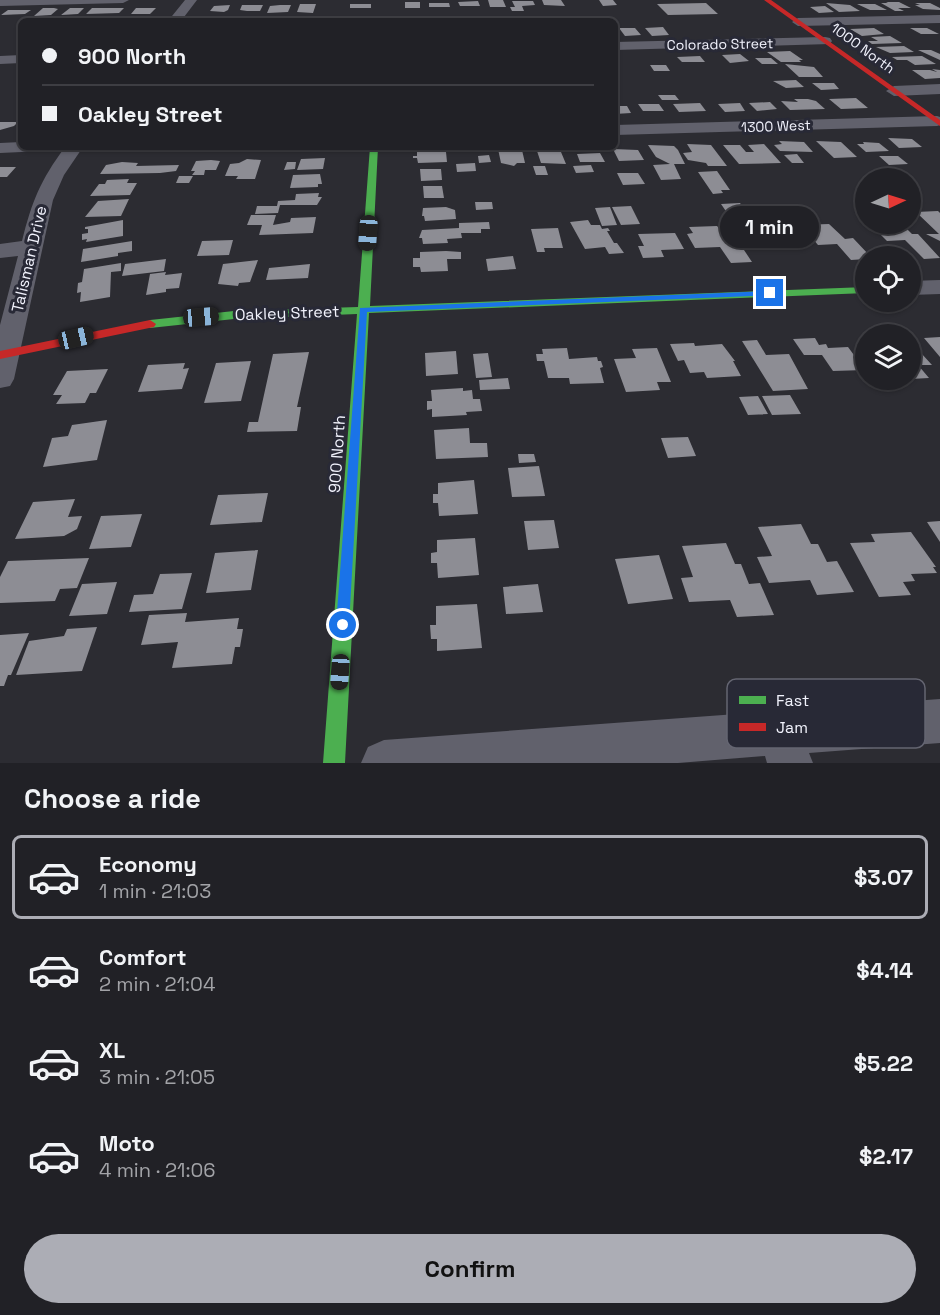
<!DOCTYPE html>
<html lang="en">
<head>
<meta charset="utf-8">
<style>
	body { margin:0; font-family:"Space Grotesk",sans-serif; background:#2d2e32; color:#f1f3f6; height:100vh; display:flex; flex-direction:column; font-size:22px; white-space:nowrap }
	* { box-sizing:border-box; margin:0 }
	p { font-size:20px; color:#a2a3a7 }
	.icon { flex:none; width:33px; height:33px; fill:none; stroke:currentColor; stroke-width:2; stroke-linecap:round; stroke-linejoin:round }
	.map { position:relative; height:763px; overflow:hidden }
	.drawer { display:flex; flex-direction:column; background:#212126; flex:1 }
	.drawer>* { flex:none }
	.guide { position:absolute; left:18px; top:18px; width:600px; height:132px; border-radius:9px; box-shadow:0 2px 4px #0004,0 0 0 2px #3e3e43; display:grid; align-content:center; height:132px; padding:0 24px; background:#212126 }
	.needle { width:39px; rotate:86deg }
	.buttons { position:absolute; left:855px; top:168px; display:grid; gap:12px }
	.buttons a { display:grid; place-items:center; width:66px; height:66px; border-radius:50%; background:#212126; box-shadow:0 2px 4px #0004,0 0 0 2px #3e3e43; font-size:30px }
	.end { position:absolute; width:27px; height:27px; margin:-14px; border:8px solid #1a73e8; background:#fff; box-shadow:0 0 0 3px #fff }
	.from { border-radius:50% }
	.bubble { position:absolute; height:42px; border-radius:21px; background:#212126; box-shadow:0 2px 4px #0004,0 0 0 2px #3e3e43; font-size:20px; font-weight:700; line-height:42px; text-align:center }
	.car { position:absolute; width:18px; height:36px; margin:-18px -9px; border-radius:8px; box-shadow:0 0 4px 2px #0007; background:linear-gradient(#222 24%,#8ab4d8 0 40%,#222 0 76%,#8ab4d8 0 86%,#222 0) }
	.guide b { display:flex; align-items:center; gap:21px; height:57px; font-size:22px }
	.guide b+b { border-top:2px solid #3e3e43 }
	.guide i { width:15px; height:15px; background:#f1f3f6 }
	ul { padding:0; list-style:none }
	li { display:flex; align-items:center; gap:18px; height:84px; margin:0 12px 9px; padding:0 12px; border:3px solid transparent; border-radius:9px }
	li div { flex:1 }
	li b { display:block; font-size:22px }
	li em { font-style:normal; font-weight:700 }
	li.current { border-color:#acadb5 }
	li>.icon { width:54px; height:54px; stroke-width:1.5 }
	h2 { padding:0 24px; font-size:27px; line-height:72px }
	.button { display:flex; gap:12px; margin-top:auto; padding:12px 24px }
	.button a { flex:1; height:69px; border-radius:36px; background:#acadb5; color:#111; font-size:24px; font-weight:700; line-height:69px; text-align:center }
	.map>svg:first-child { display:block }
	.building { fill:#8d8d94 }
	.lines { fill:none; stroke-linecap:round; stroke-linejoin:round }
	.street { fill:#61616c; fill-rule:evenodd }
	.fast { fill:#4caf50; fill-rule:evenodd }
	.jam { fill:#c62828; fill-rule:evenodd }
	.route { fill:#1a73e8 }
	.labels { text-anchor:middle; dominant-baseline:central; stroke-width:6; stroke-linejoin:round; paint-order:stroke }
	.far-street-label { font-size:14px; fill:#f1f2fc; stroke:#282936 }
	.street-label { font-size:16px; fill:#f1f2fc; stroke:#282936 }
	.key { fill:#282936; stroke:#646571; stroke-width:1.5 }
	.key-label { font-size:16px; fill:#f1f2fc }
</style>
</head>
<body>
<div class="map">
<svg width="940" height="763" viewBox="0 0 940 763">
	<rect width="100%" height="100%" fill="#2c2c32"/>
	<!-- building -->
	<path class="building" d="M488 0H503L506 7H490Z
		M542 0H561L565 6 544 5Z
		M599 0H613L617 5 603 6Z
		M478 1 480 6H460L458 2Z
		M512 1H533L535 5 522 6 524 11H512L510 7H515Z
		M405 2H420V8H405Z
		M886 2H899L911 8H898L904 11H895L881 3H888Z
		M429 3H449L450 7H429Z
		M706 3 718 14 668 15 657 4Z
		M826 3 850 5 860 11 839 12Z
		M915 3H930L940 8V10L923 9 915 5H920Z
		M300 4H316L313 13 297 12Z
		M350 4H371V8H350Z
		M857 4H875L887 10H870Z
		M230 5 228 10 224 12 210 11 214 6Z
		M242 5H263L260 11H247L240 10Z
		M280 5H291L288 12 267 13 270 6Z
		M825 6 834 12 819 13 810 7Z
		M43 8H54L58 9 51 15 34 16Z
		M70 8H84L78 14 61 15Z
		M92 8H124L119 13 86 14Z
		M136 8H156L150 14H131Z
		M8 10H31L25 14 1 15Z
		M132 16H144L142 17H146L140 21H124Z
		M663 27 669 35 652 36 645 28Z
		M619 28H635L641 35 625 36Z
		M874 28 884 34 862 36 850 29Z
		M910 28H927L939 34H921Z
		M890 36 902 43 872 44 868 41H878L871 37Z
		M904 46 914 52 890 53 876 47Z
		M918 50H931L940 54V60Z
		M790 51 803 60H799L801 62H781L767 52Z
		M740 54 749 61 730 63 722 55Z
		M700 56 705 62H682L677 57Z
		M922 56 936 64 915 65 907 60H897L892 57Z
		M755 58H771L778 64H762Z
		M785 64 814 67 823 77H799Z
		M650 65H666L670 71H654Z
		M932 69 940 70V78L925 79 912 70H930L937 72Z
		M796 80 804 87 786 88 773 81Z
		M812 83H834L839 89 821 90Z
		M658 95H675L679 100H662Z
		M856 98 868 108 841 109 829 99Z
		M794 99H808L816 101 825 109 790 110 781 101 798 102Z
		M770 102 777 109 757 111 749 103Z
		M700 103 706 111 679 112 673 104Z
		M740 103 745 111 725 112 718 104Z
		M638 104H659L664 111H643Z
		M615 106H627L631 113 615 114Z
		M0 122H18L14 126 0 130Z
		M888 138 912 139 922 147 899 148Z
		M779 141 804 142 813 152 780 151 774 145 782 144Z
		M816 141 841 142 857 157 834 158Z
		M863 142 879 143 889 151 866 152 857 144H864Z
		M687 144 711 145 727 166H708L706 163 688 160 683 153 692 152Z
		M764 144 781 163 739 164 723 145H740L746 152H754L748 145Z
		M648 145 674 146 678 150 685 164H674L681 179 661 180 653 165 670 164 656 157Z
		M513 148 522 150 525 163H517L514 166 501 163 498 149Z
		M613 149 638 150 644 160 619 161Z
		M551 150 561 152 566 164 541 163 537 151Z
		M417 152H446L447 162 418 163 417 158H413V156H417Z
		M600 153 605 162H580L577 154Z
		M797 154 804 163H792L784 155Z
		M489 155 491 162 479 163 478 156Z
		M879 156H898L908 164 889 165Z
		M325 158 323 169 297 170 301 159Z
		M247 159 261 160 255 179H236L238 176H225L230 164 239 163Z
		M211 160 220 161 216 170H205L204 175H192L195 171H191L196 161Z
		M122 162 138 163 136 166 179 165 176 171 160 173 100 174 106 165Z
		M287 162H296L295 169 284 170Z
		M475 163 476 171 457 172 456 164Z
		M591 165 594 172 576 173 573 166Z
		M533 166H545L548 175H536Z
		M0 167H16L7 177H0Z
		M420 169H441L442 180 421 181Z
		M717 171 730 190H721L723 193 713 194 698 172Z
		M617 173H638L645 184 623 185Z
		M320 174 322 184H318V187L290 188 293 175Z
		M179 176H193L189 183H176Z
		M129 179 127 183H137L130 195 90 196 99 184H105L107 180Z
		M423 186H442L444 198H424Z
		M319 193 318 197H322L317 205H280L278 213 255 214 257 206H277L278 201 295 200 296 194Z
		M129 199 121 216 85 217 98 201Z
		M475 202H492L493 209 476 210Z
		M740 203 752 220H732L721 204Z
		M631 206 640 224 621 225 612 207Z
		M446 207 455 210 456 219 425 221 424 216H422L423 208Z
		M610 207 617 225 602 226 595 208Z
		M938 211 940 213V241L926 234H939L916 212Z
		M251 215H276L273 225 290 222 291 218 316 217 313 233 259 235 262 225H247Z
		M123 220V236L86 242 87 239 82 240V234L88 233V229H85V227Z
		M588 220 591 225H600L602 229 608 228 610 231H607L614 243H617L624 253 609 254 605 247 585 249 570 222Z
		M489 222 490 229H481V233H461L462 238 447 239 448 243 423 244 422 238H419L422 230 459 228V223Z
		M829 224 845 239 853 238 870 256H866V259L851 260 837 244 818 245 801 225Z
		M870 224H898L905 227 912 234H918L940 258 924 259 905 240 887 241Z
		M786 225 804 248 759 249 751 237H755L750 230H761L759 226Z
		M717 226 730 241H738L752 262 731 263 720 247 695 248 687 234 693 233 689 227Z
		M558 228 563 248H544L545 252H537L531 229Z
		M675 233 684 249 661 250 664 257 643 258 638 246H644L638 234Z
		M233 240 229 255 197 256 202 241Z
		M132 241V251L118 253V256L81 262 83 249Z
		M446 251 461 252V259H447L448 271 421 272 420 267H413V258H420V252Z
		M513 256 516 269 488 271 486 259Z
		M166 259 164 271 122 276 125 264Z
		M258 260 250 282 239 283 238 286 218 284 223 264Z
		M121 263V271L111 272 110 297 80 302 81 292 77 293 78 283 82 282 84 269Z
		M310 264 308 278 266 280 269 268Z
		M166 272 165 275 182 273 179 288 166 289V292L146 295 150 274Z
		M940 337V357L924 338Z
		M815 338 819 345 826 344 828 348 848 347 865 370 833 371 822 355H804L793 339Z
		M757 340 766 355 789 354 808 389 773 391 742 341Z
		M910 341 932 365H918L929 378 910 379Z
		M694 343 695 346 722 344 735 361H733L741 376 707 378 704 372 690 373 684 360 678 361 670 344Z
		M567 348 569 359 597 357 598 361H601L603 367 600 368 604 383 570 384 569 378H548L544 361H537L536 354H543L542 349Z
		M657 348 671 382H657L660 390 626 392 614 359 636 358 632 349Z
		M456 351 458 374 426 376 425 353Z
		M309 352 297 407H301L297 431 247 432 249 422H258L273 354Z
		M488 353 492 377 476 378 473 354Z
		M251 361 241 401 204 403 216 363Z
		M185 363 183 369 189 368 182 389 138 392 148 365Z
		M108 369 96 393H90L85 403 56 404 62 395H53L67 371Z
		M508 378 510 389 480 390 479 380Z
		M463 388V391L472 390 473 399H480L482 411 466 412 467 415 432 417V409L427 410V401H432L431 390Z
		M790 395 801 414 772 415 762 396Z
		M758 396 768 414 748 415 739 397Z
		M107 420 97 460 43 467 52 438 68 436 72 425Z
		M469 428 470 443H487L488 457 436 459 434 430Z
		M688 437 696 456 668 458 661 438Z
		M518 454H534L536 462 519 463Z
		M539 466 545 496 512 497 508 468Z
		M474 480 478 514 439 516 438 503H433V494H438V483Z
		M268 493 262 522 210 525 218 495Z
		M75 499 68 517 82 516 77 529 64 536 15 539 33 502Z
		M142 514 131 547 89 549 101 516Z
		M554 520 559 548 528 550 524 521Z
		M940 521V542L927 522Z
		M801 524 811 544H818L827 562 837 561 854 592 817 595 810 580 769 583 757 557 772 556 758 527Z
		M911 532 936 567H933L937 573 911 574 915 581 903 582 911 595 879 597 850 543 875 542 871 534Z
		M475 538 479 575 438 578 437 563H431V553L437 552V540Z
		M726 543 735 564H741L749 584 760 583 774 615 737 617 730 600 689 602 681 578 693 577 682 546Z
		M258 550 251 590 206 593 215 553Z
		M659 555 673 599 628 604 615 559Z
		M89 558 77 588 60 589 55 601 0 603V577L8 561Z
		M192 573 182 609 129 612 134 595 153 594 160 574Z
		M117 582 107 614 69 616 82 584Z
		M538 584 543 612 506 614 503 587Z
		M477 604 482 648 437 651V639H431L430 625H436V606Z
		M187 613 185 622 239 618 237 629H243L240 647H235L232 664 172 668 178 642 141 645 149 615Z
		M97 627 82 671 16 675 29 641 64 636 67 629Z
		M29 633 11 675H8L4 686H0V635Z"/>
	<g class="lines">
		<!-- street -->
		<path class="street" d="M0 0H129L123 3 0 6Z
			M185 0H197L181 21H168Z
			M940 15V23L798 26 792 22 798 18Z
			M825 37 830 38 832 41 830 44 615 50V42Z
			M21 55V63L0 64V56Z
			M940 84V94L894 96 886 91 894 86Z
			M937 116 940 117V125L937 126 615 135V125Z
			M21 142V147H46L43 151 0 153V143Z
			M65 147H83L64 175 53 200 14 379 10 386 0 388V325L18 256 0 258V244L22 241C32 201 40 181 65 147Z
			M940 280V294L910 295V281Z
			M940 699V743L809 753 813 763H767L765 756 678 763H361L368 747 384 740Z"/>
		<!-- fast -->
		<path class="fast" d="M370 147H378L370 306 866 287V293L369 313 345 763H323L357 314 234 319 150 328 144 324 150 320 234 311 358 307Z"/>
		<!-- jam -->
		<path class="jam" d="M764 0H771L940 120V126Z
			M150 320 156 324 154 327 0 359V351Z"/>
	</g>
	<!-- route -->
	<path class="route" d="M770 291 774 293 773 295 367 312 349 625 347 629H338L336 625 360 308Z"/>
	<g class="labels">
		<!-- far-street labels -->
		<g class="far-street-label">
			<text transform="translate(720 44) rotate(-1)">Colorado Street</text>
			<text transform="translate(863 48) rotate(36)">1000 North</text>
			<text transform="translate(776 126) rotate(-2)">1300 West</text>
		</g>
		<!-- street labels -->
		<g class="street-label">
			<text transform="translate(29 259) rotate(-77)">Talisman Drive</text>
			<text transform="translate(287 313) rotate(-2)">Oakley Street</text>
			<text transform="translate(337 454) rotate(-86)">900 North</text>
		</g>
	</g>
	<!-- legend -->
	<rect x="727" y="679" width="198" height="69" rx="9" class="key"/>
	<rect x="739" y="696" width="27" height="8" fill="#4caf50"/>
	<rect x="739" y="723" width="27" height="8" fill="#c62828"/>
	<g class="key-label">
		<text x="776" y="706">Fast</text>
		<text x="776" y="733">Jam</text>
	</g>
</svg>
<div class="buttons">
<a><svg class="needle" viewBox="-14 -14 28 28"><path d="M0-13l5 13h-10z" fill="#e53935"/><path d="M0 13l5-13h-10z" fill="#a2a3a7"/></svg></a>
<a><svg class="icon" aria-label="locate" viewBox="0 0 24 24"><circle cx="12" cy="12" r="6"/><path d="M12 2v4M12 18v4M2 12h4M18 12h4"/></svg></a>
<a><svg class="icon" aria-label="layers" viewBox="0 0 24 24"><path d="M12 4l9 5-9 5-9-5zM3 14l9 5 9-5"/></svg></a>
</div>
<i class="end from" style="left:343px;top:625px"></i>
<i class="end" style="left:770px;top:293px"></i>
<div class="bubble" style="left:720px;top:206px;width:99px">1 min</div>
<i class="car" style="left:368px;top:233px;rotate:184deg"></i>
<i class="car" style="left:201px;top:317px;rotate:85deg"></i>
<i class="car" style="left:76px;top:338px;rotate:77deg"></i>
<i class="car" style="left:340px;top:672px;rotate:184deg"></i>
<div class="guide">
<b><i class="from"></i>900 North</b>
<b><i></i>Oakley Street</b>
</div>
</div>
<section class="drawer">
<h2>Choose a ride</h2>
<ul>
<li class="current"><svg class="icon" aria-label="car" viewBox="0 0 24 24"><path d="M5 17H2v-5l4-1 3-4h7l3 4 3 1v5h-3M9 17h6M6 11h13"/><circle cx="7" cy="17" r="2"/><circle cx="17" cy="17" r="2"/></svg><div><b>Economy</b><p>1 min · 21:03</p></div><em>$3.07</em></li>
<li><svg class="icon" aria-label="car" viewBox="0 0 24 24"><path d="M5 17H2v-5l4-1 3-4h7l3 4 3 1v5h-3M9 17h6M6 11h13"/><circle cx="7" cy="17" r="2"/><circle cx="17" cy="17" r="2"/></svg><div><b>Comfort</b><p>2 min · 21:04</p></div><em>$4.14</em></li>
<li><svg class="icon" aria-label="car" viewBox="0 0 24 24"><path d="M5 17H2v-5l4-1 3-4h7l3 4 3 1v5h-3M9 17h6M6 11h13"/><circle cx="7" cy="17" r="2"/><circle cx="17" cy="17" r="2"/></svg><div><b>XL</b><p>3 min · 21:05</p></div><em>$5.22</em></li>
<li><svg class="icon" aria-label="car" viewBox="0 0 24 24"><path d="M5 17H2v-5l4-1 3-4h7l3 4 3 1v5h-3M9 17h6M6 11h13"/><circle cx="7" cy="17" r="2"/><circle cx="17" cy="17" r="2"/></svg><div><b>Moto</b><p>4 min · 21:06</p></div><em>$2.17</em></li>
</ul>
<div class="button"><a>Confirm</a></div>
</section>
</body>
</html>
